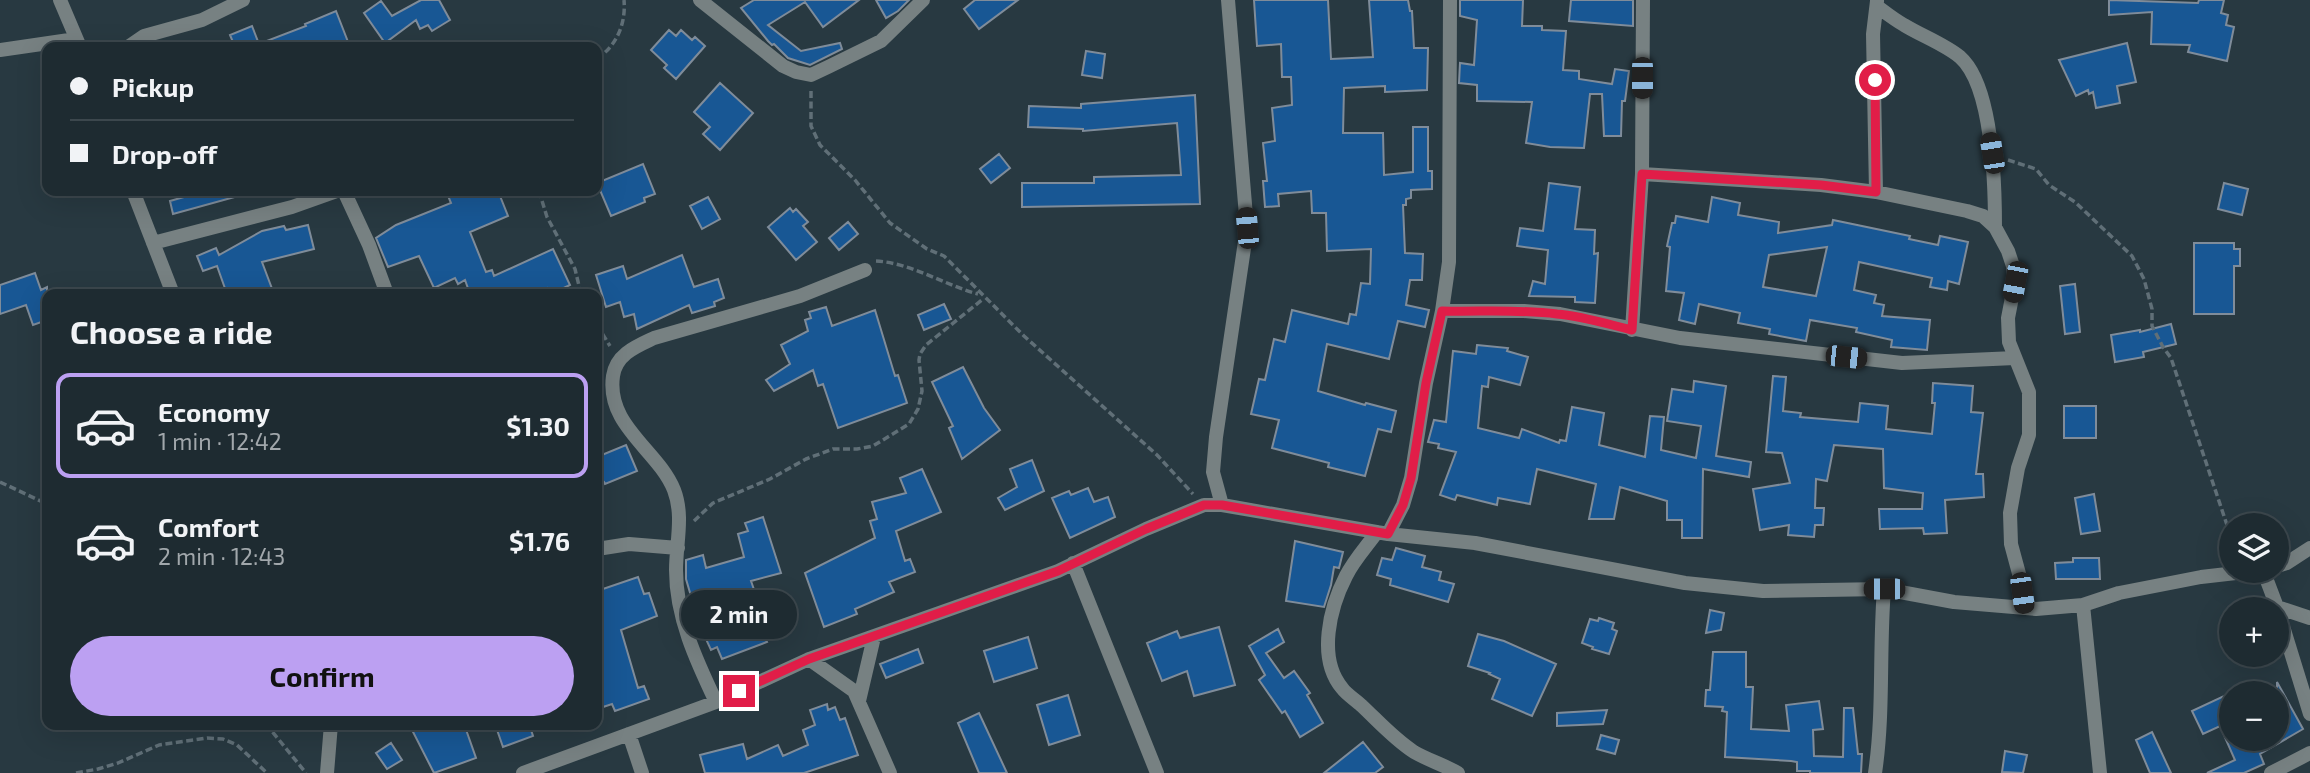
<!DOCTYPE html>
<html lang="en">
<head>
<meta charset="utf-8">
<style>
	body { margin:0; font-family:"Exo 2",sans-serif; background:#2b373d; color:#f1f3f6; height:100vh; display:flex; flex-direction:column; font-size:26px; white-space:nowrap }
	* { box-sizing:border-box; margin:0 }
	p { font-size:23px; color:#a1a7ab }
	.icon { flex:none; width:38px; height:38px; fill:none; stroke:currentColor; stroke-width:2; stroke-linecap:round; stroke-linejoin:round }
	.map { position:relative; flex:1; overflow:hidden }
	.details { position:absolute; left:42px; top:289px; width:560px; height:441px; display:flex; flex-direction:column; background:#1e2b31; border-radius:14px; box-shadow:0 7px 28px #0002,0 0 0 2px #3c474d }
	.details>* { flex:none }
	.banner { position:absolute; left:42px; top:42px; width:560px; height:154px; border-radius:14px; box-shadow:0 7px 28px #0002,0 0 0 2px #3c474d; display:grid; align-content:center; height:154px; padding:0 28px; background:#1e2b31 }
	.buttons { position:absolute; left:2219px; top:513px; display:grid; gap:14px }
	.buttons a { display:grid; place-items:center; width:70px; height:70px; border-radius:50%; background:#1e2b31; box-shadow:0 7px 28px #0002,0 0 0 2px #3c474d; font-size:35px }
	.end { position:absolute; width:32px; height:32px; margin:-16px; border:9px solid #e11d48; background:#fff; box-shadow:0 0 0 4px #fff }
	.from { border-radius:50% }
	.bubble { position:absolute; height:49px; border-radius:24px; background:#1e2b31; box-shadow:0 7px 28px #0002,0 0 0 2px #3c474d; font-size:23px; font-weight:700; line-height:49px; text-align:center }
	.car { position:absolute; width:21px; height:42px; margin:-21px -10px; border-radius:9px; box-shadow:0 0 5px 2px #0007; background:linear-gradient(#222 24%,#8ab4d8 0 40%,#222 0 76%,#8ab4d8 0 86%,#222 0) }
	.banner b { display:flex; align-items:center; gap:24px; height:66px; font-size:26px }
	.banner b+b { border-top:2px solid #3c474d }
	.banner i { width:18px; height:18px; background:#f1f3f6 }
	ul { padding:0; list-style:none }
	li { display:flex; align-items:center; gap:21px; height:105px; margin:0 14px 10px; padding:0 14px; border:4px solid transparent; border-radius:14px }
	li div { flex:1 }
	li b { display:block; font-size:26px }
	li em { font-style:normal; font-weight:700 }
	li.selected { border-color:#bca0f2 }
	li>.icon { width:63px; height:63px; stroke-width:1.5 }
	h2 { padding:0 28px; font-size:32px; line-height:84px }
	.primary-button { display:flex; gap:14px; margin-top:auto; padding:14px 28px }
	.primary-button a { flex:1; height:80px; border-radius:42px; background:#bca0f2; color:#111; font-size:28px; font-weight:700; line-height:80px; text-align:center }
	.map>svg:first-child { display:block }
	.building { fill:#185794; stroke:#7f8c9a; stroke-width:2; fill-rule:evenodd }
	.lines { fill:none; stroke-linecap:round; stroke-linejoin:round }
	.path { stroke:#606f77; stroke-width:3.5; stroke-dasharray:7 3.5; stroke-linecap:butt }
	.street { stroke:#778182; stroke-width:14 }
	.route { stroke:#e11d48; stroke-width:9 }
</style>
</head>
<body>
<div class="map">
<svg width="2310" height="773" viewBox="0 0 2310 773">
	<rect width="100%" height="100%" fill="#283941"/>
	<!-- building -->
	<path class="building" d="M421 0H439L450 20 432 31 428 25 420 29 416 20 385 43 364 13 381 1 392 16Z
		M754 0H859L823 27 805 2 768 25 801 51 840 43 842 49 810 65 788 58 774 44 772 45 768 41 741 8Z
		M876 0H909L898 11 886 18Z
		M975 0H1018L979 29 964 9Z
		M1254 0H1328L1331 59 1373 57 1369 0H1408L1410 11H1412L1414 48H1428L1427 90 1385 92V86L1344 88 1343 133H1383L1384 175 1413 172V127H1428V171H1432V189L1411 190V198L1406 199V205H1403L1405 253 1423 254 1422 280H1410L1406 305 1429 310 1425 327 1398 321 1389 359 1327 344 1318 391 1365 405 1366 403 1396 411 1391 432 1378 429 1365 476 1328 467 1329 463 1272 448 1279 420 1251 414 1259 379 1265 380 1274 339 1285 342 1292 310 1348 324 1350 314 1356 315 1361 283 1370 284 1371 249 1327 251 1326 213H1312L1311 191 1278 194 1279 206 1265 207 1263 181H1267L1263 143 1275 141 1272 108 1292 105 1291 77H1282L1281 44 1257 46Z
		M1460 0H1523L1522 26H1542V30L1566 31 1563 70 1579 71V79L1612 84 1615 69 1629 71 1625 101H1622L1621 136H1604L1602 94H1590L1584 148 1550 147 1526 143 1532 102 1477 101V85L1459 83 1460 63 1474 65 1477 20 1460 16Z
		M1571 0H1633V26L1569 21Z
		M2109 0 2198 3 2199 0H2224L2221 13 2228 15 2226 25 2234 27 2227 61 2188 52 2190 45 2151 44 2152 12 2109 15Z
		M336 11 350 47H235L230 35 252 26 259 44 306 26 305 24Z
		M669 30 676 36 681 30 692 40 695 37 705 46 676 79 664 68 667 65 651 50Z
		M2127 43 2136 82 2117 86 2120 103 2096 108 2093 92 2089 94 2088 90 2076 96 2059 60Z
		M1086 51 1105 54 1102 78 1082 75Z
		M720 83 753 113 720 150 703 134 710 127 694 112Z
		M1195 95 1200 204 1022 207V183H1094V177L1181 175 1177 123 1083 131V129L1028 127 1029 106 1081 108V104Z
		M999 154 1010 168 991 183 980 169Z
		M643 164 655 194 644 198 645 202 611 216 597 183Z
		M1549 183 1580 187 1575 229 1595 230 1594 254 1598 253 1595 303 1575 302V297L1529 296 1533 281 1545 284 1548 250 1517 246 1520 228 1543 231Z
		M2224 183 2248 189 2242 215 2218 209Z
		M205 191H242V195L173 214 170 201Z
		M446 191H498L508 216 470 232 486 272 492 270 494 276 553 249 570 285 551 294 547 288 534 294H470L465 280 458 284 455 278 434 288 419 256 388 267 376 238 396 225 451 203Z
		M708 197 720 219 702 229 690 206Z
		M1712 197 1740 203 1738 215 1779 222 1778 233 1832 225 1833 220 1910 236 1909 239 1938 245 1940 236 1968 242 1959 284 1948 281 1947 290 1930 287 1932 278 1859 262 1854 290 1876 295 1874 303 1884 305 1882 316 1930 320 1927 350 1891 347 1892 340 1856 332 1857 328 1810 320 1806 341 1769 334 1770 329 1738 323 1740 313 1699 304 1695 324 1679 320 1684 293 1666 291 1670 247 1667 246 1672 223H1675L1676 216 1708 222ZM1827 247 1816 296 1763 287 1769 255Z
		M790 208 793 212 796 209 808 222 803 226 817 242 796 260 768 227Z
		M848 222 858 234 839 250 829 238Z
		M308 225 314 249 262 262 274 294H227L217 266 203 271 197 256 216 248 219 255 262 231 284 226 286 230Z
		M2194 243H2234V249H2240V266H2234V314H2194Z
		M682 255 694 287 718 279 724 298 714 302 715 306 692 313 689 305 637 329 634 314 624 317 620 302 606 307 596 275 623 266 627 279Z
		M35 273 41 290 47 287V320L33 325 26 305 0 314V285Z
		M2075 284 2080 332 2065 334 2060 286Z
		M944 304 951 319 924 330 918 315Z
		M826 307 832 326 875 310 895 376 898 375 907 403 838 428 823 384 818 386 813 370 774 391 766 380 790 364 781 345 808 331 805 320 811 318 809 312Z
		M2171 324 2176 344 2143 352 2144 357 2115 362 2111 335 2140 330V332Z
		M1477 345 1508 348 1507 351 1528 357 1520 385 1489 377 1488 387 1482 386 1478 428 1519 438 1522 429 1559 443 1560 440 1566 441 1572 407 1604 413 1599 445 1645 457 1650 416 1664 417 1661 450 1696 458 1701 426 1667 421 1672 389 1693 392 1694 381 1726 386 1716 456 1751 462 1749 477 1703 469 1702 538H1682V520H1667V501L1620 487 1614 519H1589L1596 484 1537 469 1530 504 1498 498 1497 505 1457 495 1455 500 1440 495 1456 452 1438 448 1439 444 1428 442 1434 420 1446 422 1453 351 1476 354Z
		M963 367 984 408 1000 430 962 459 949 428 953 426 932 382Z
		M1773 376 1786 377 1783 411 1801 413 1800 417 1858 422 1860 403 1888 406 1886 429 1932 434 1935 403H1932L1933 383 1973 386 1971 412 1983 413 1976 474H1983L1984 497 1945 500 1947 533 1924 534 1923 528 1880 529 1879 509H1922L1923 493 1884 488 1883 449 1834 445 1827 481 1816 479 1815 508H1824L1823 525H1815L1814 537 1788 535 1789 525 1760 530 1753 489 1790 483 1782 453 1766 452Z
		M2064 406H2096V438H2064Z
		M626 445 637 471 605 484 604 482 597 485V457Z
		M1032 460 1044 491 1005 510 998 498 1017 487 1010 469Z
		M922 469 941 512 896 531 905 561 910 559 915 572 889 582 894 592 855 609 857 614 824 627 805 573 875 538 870 521 877 519 872 502 906 493 900 478Z
		M1088 488 1094 502 1108 497 1115 517 1070 538 1052 498 1069 491 1071 495Z
		M2094 494 2100 531 2081 534 2075 498Z
		M763 517 781 573 751 581 765 621 768 619 775 633 765 638 767 642 722 659 717 647 711 650 694 613H696L686 579V560L703 555 706 568 744 557 738 534 748 531 745 523Z
		M1295 541 1343 552 1339 568 1334 567 1331 585 1324 607 1286 601Z
		M1396 548 1425 556 1422 567 1441 572 1439 580 1454 584 1448 602 1390 585 1391 579 1377 575 1382 558 1392 560Z
		M2073 558H2099L2100 579H2056L2055 563 2073 562Z
		M638 577 644 594 649 593 657 616 621 630 638 688 644 686 649 699 615 711 612 704 597 709V591Z
		M1710 610 1724 613 1721 630 1706 633Z
		M1599 618 1614 623 1612 629 1617 631 1609 654 1592 649 1593 647 1582 643 1590 619 1598 621Z
		M1219 627 1235 685 1194 696 1187 671 1162 681 1147 643 1177 631 1180 638Z
		M1278 629 1284 642 1266 653 1284 678 1294 671 1310 693 1307 695 1323 723 1300 737 1285 711 1282 713 1259 680 1265 675 1249 646Z
		M1478 634 1504 641 1556 664 1532 716 1492 699 1500 679 1489 674 1490 673 1468 666Z
		M1028 637 1037 668 994 682 984 651Z
		M918 649 923 663 886 678 880 664Z
		M1713 652H1746V687H1753L1751 729 1789 731 1786 705 1819 701 1823 729 1813 730 1814 756 1843 757 1844 708H1853L1858 754H1862L1861 773H1810V771H1797V762L1791 761 1725 757 1727 712 1722 711 1723 707 1705 706 1706 690H1710Z
		M2277 682 2303 729 2260 754 2264 764 2244 773H2207L2235 760 2220 726 2203 734 2192 711 2224 696 2231 712V738H2277Z
		M1068 695 1080 735 1049 745 1037 705Z
		M827 704 828 710 835 707 840 720 845 718 858 755 804 773H705L700 755 743 744 747 759 778 745 783 756 808 745 803 730 815 725 810 710Z
		M1607 710 1603 724 1557 726V713Z
		M979 713 1007 773H979L958 723Z
		M409 724H464L476 758 434 773Z
		M495 724H529L533 736 503 747Z
		M2152 732 2171 773H2150L2136 740Z
		M1601 735 1619 740 1615 754 1597 749Z
		M1363 742 1383 767 1375 773H1324Z
		M391 743 402 760 387 769 376 753Z
		M2005 751 2027 755 2023 773 2002 772Z"/>
	<g class="lines">
		<!-- path -->
		<path class="path" d="M597 59C617 45 626 24 624 0
			M811 91V126L820 145 855 180 890 223 927 249 944 256 1024 336 1157 455 1193 494
			M2008 160 2036 169 2049 185 2075 202 2132 256 2144 279 2152 309V326L2163 347 2171 358 2227 525 2231 545
			M539 191 547 217 575 269 581 294
			M876 261C912 263 944 285 978 294
			M597 325 610 346
			M0 482 47 504
			M694 521 713 503 770 479 806 459 833 449H857L873 446 909 424 918 409 922 391 919 360 920 354 926 345 983 299
			M266 724 306 773
			M76 773 98 769 118 763 159 745 207 738 223 739 237 745 267 773"/>
		<!-- street -->
		<path class="street" d="M60 0 80 47
			M700 0 783 66 796 72 811 75 828 67 881 41 923 0
			M1878 7C1886 13 1895 20 1904 25 1922 36 1944 44 1960 57 1993 86 1995 186 1995 227
			M128 47 144 36 202 20 243 0
			M0 50 76 39
			M1642 174 1821 185 1876 192 1967 211 1983 216 1995 227 2008 251 2013 266 2015 282 2008 318 2009 342 2029 392V435L2018 468 2010 513 2011 544 2021 581 2024 608
			M133 191 173 294
			M344 191 369 245 387 294
			M1876 192 1873 34 1877 1
			M153 243 292 207 337 191
			M1442 311H1524L1560 314 1680 338 1902 363 2015 358
			M1632 330 1642 174 1643 0
			M1222 505 1213 472 1216 437 1247 228 1228 0
			M1377 532C1367 546 1354 560 1346 576 1330 607 1317 658 1342 688 1347 695 1356 700 1362 706 1379 722 1394 739 1414 752 1428 760 1444 765 1458 773
			M1388 534 1403 505 1411 478 1426 383 1442 311 1449 262 1450 0
			M597 549 629 544 678 548
			M1073 563 1157 773
			M2277 566 2287 563 2310 548
			M2263 570 2277 607 2310 714
			M2083 605 2100 773
			M2277 607 2310 618
			M809 659 854 691 890 773
			M859 701 874 637
			M716 702C696 660 676 617 676 570 676 543 684 516 674 490 658 450 606 426 613 376 616 354 637 346 654 338L800 296 865 270
			M629 734 642 773
			M327 773 331 724
			M523 773 716 702 809 659 1058 571 1146 529 1204 505H1222L1388 534 1475 543 1685 583 1763 591 1884 589 1954 602 2036 609 2083 605 2119 593 2201 577 2262 570
			M1875 773C1884 713 1879 650 1884 589
			M2271 773 2310 753"/>
	</g>
	<g class="lines">
		<!-- route -->
		<path class="route" d="M739 691 809 659 1058 571 1146 529 1204 505H1222L1388 534 1403 505 1411 478 1426 383 1442 311C1480 312 1519 309 1557 314 1582 316 1607 324 1632 330L1642 174 1821 185 1876 192 1875 80"/>
	</g>
</svg>
<div class="buttons">
<a><svg class="icon" aria-label="layers" viewBox="0 0 24 24"><path d="M12 4l9 5-9 5-9-5zM3 14l9 5 9-5"/></svg></a>
<a>+</a>
<a>−</a>
</div>
<i class="end from" style="left:1875px;top:80px"></i>
<i class="end" style="left:739px;top:691px"></i>
<div class="bubble" style="left:681px;top:590px;width:116px">2 min</div>
<i class="car" style="left:1642px;top:78px;rotate:180deg"></i>
<i class="car" style="left:1992px;top:153px;rotate:351deg"></i>
<i class="car" style="left:1247px;top:228px;rotate:355deg"></i>
<i class="car" style="left:2015px;top:282px;rotate:191deg"></i>
<i class="car" style="left:1846px;top:357px;rotate:96deg"></i>
<i class="car" style="left:1884px;top:589px;rotate:270deg"></i>
<i class="car" style="left:2022px;top:593px;rotate:172deg"></i>
<div class="banner">
<b><i class="from"></i>Pickup</b>
<b><i></i>Drop-off</b>
</div>
<section class="details">
<h2>Choose a ride</h2>
<ul>
<li class="selected"><svg class="icon" aria-label="car" viewBox="0 0 24 24"><path d="M5 17H2v-5l4-1 3-4h7l3 4 3 1v5h-3M9 17h6M6 11h13"/><circle cx="7" cy="17" r="2"/><circle cx="17" cy="17" r="2"/></svg><div><b>Economy</b><p>1 min · 12:42</p></div><em>$1.30</em></li>
<li><svg class="icon" aria-label="car" viewBox="0 0 24 24"><path d="M5 17H2v-5l4-1 3-4h7l3 4 3 1v5h-3M9 17h6M6 11h13"/><circle cx="7" cy="17" r="2"/><circle cx="17" cy="17" r="2"/></svg><div><b>Comfort</b><p>2 min · 12:43</p></div><em>$1.76</em></li>
</ul>
<div class="primary-button"><a>Confirm</a></div>
</section>
</div>
</body>
</html>
